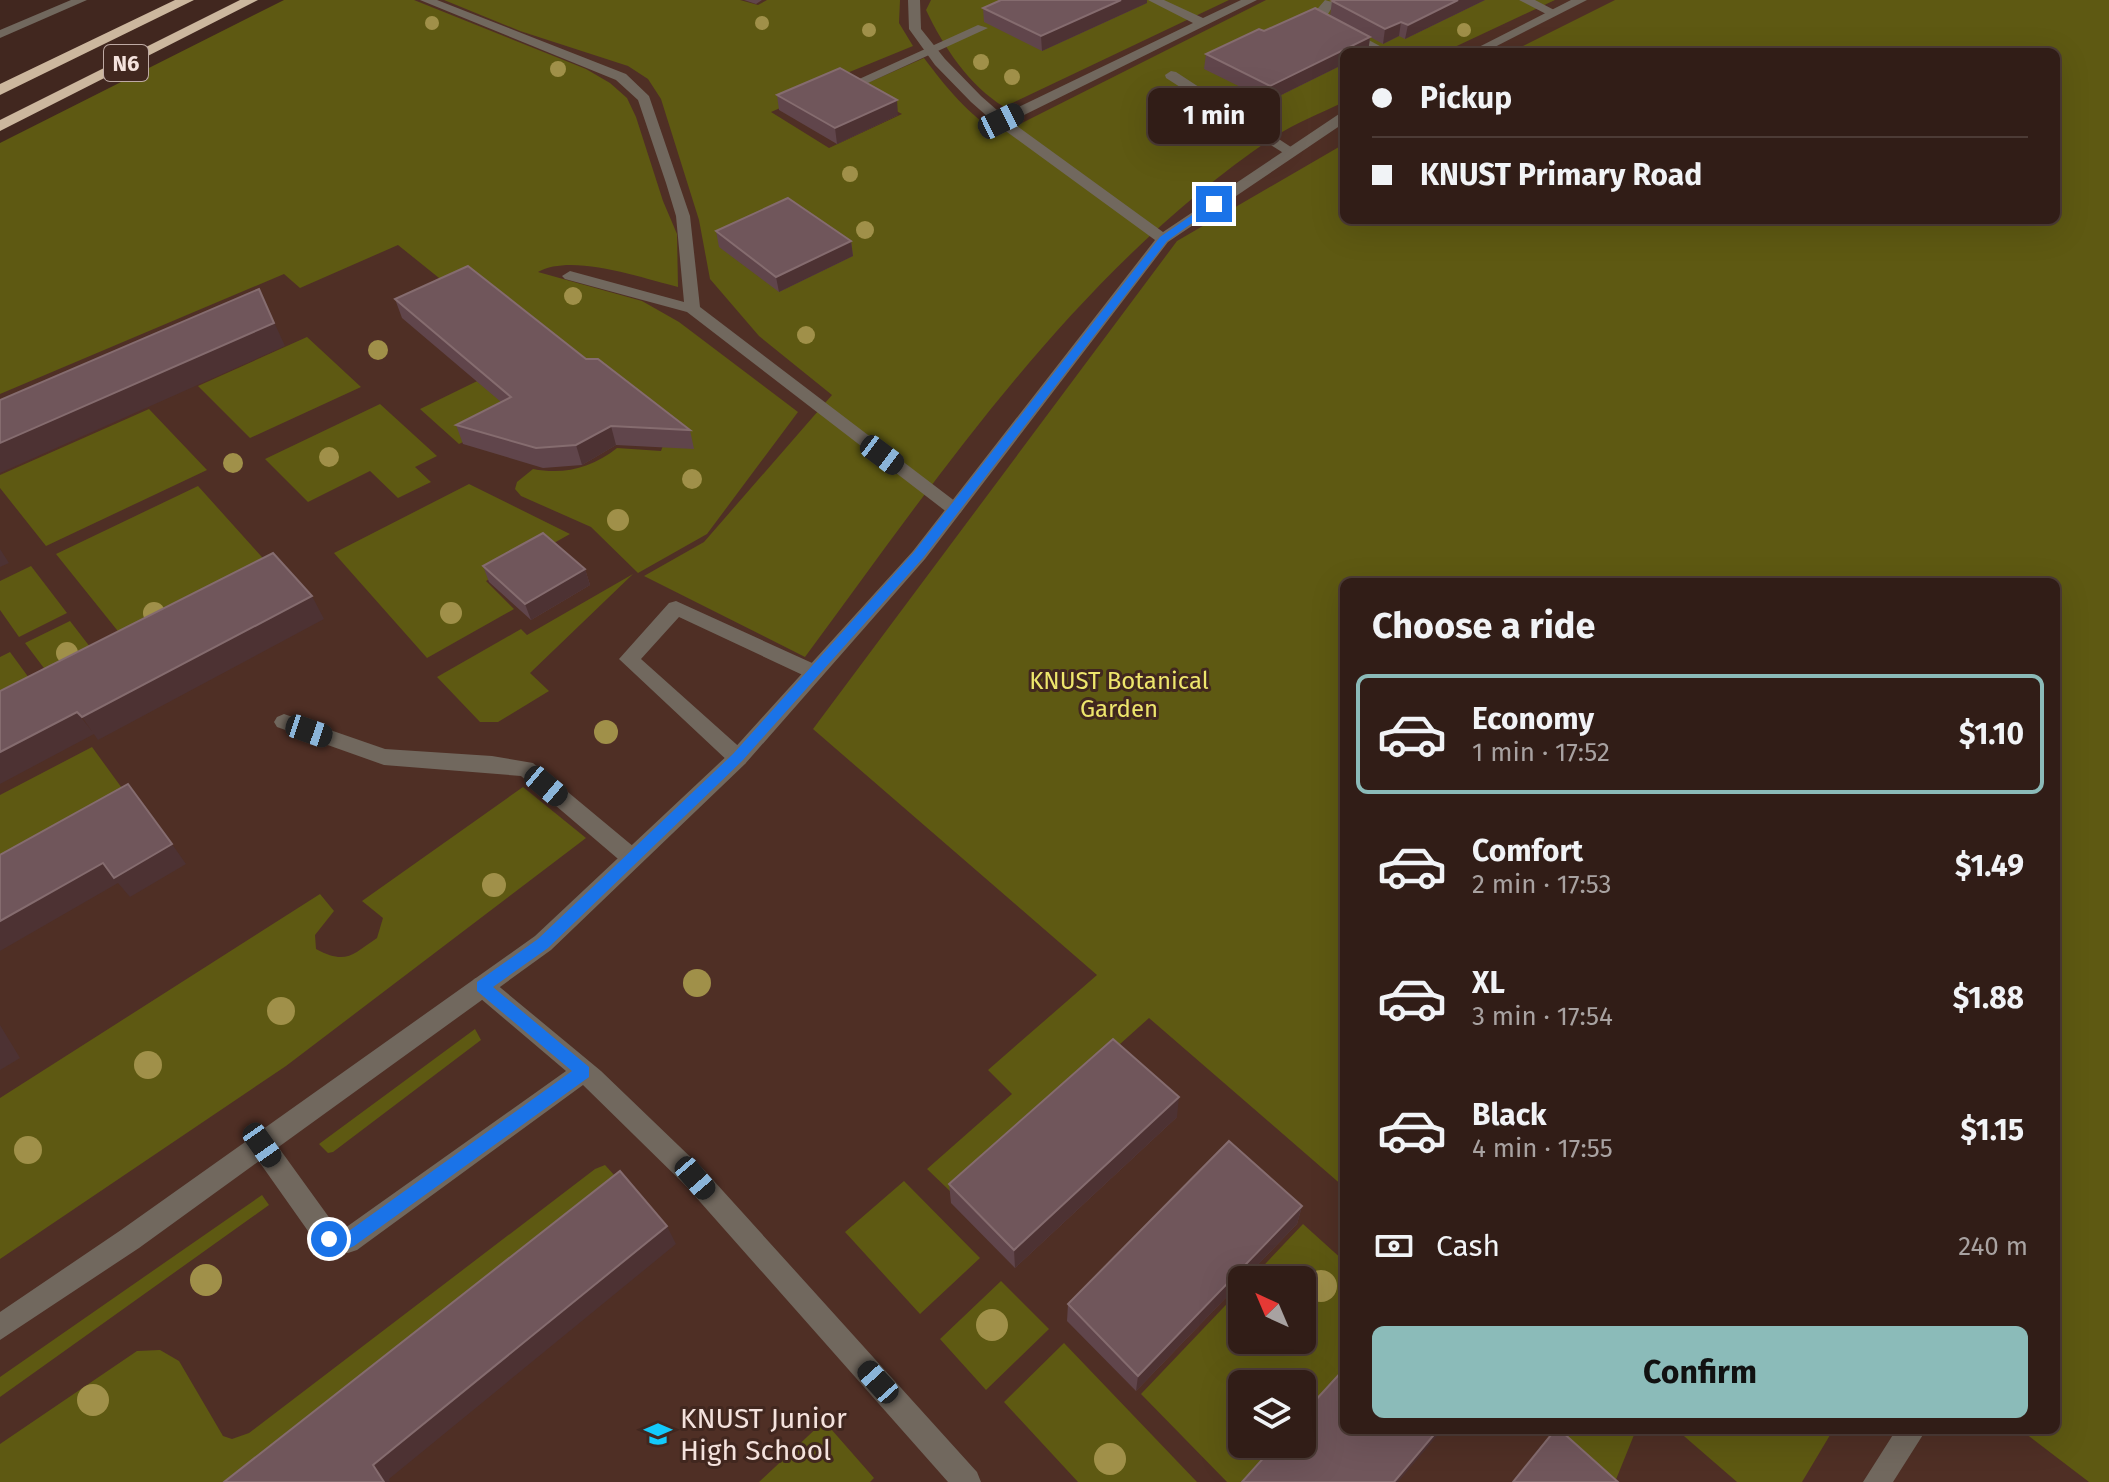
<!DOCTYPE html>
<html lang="en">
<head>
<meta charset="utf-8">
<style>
	body { margin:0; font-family:"Fira Sans",sans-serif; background:#392620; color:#f1f3f6; height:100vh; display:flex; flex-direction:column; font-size:30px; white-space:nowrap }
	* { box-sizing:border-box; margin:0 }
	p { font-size:26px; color:#a8a2a1 }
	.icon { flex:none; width:44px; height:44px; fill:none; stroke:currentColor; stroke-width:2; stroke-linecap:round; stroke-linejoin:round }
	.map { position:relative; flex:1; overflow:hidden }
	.details { position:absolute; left:1340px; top:578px; width:720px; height:856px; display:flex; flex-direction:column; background:#311d17; border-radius:12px; box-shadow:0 8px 32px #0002,0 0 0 2px #4c3b36 }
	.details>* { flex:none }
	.banner { position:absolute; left:1340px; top:48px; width:720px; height:176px; border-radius:12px; box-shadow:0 8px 32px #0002,0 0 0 2px #4c3b36; display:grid; align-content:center; height:176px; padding:0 32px; background:#311d17 }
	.needle { width:52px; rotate:316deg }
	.fabs { position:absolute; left:1228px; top:1266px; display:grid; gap:16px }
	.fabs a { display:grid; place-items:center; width:88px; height:88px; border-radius:12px; background:#311d17; box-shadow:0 8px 32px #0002,0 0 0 2px #4c3b36; font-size:40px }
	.end { position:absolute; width:36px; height:36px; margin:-18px; border:10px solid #1a73e8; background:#fff; box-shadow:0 0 0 4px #fff }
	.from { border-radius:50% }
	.bubble { position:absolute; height:56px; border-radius:12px; background:#311d17; box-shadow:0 8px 32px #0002,0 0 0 2px #4c3b36; font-size:26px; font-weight:700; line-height:56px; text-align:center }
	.car { position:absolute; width:24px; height:48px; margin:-24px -12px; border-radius:10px; box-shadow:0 0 6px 2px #0007; background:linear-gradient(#222 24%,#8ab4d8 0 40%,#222 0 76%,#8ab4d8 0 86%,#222 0) }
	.banner b { display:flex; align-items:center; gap:28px; height:76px; font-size:30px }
	.banner b+b { border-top:2px solid #4c3b36 }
	.banner i { width:20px; height:20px; background:#f1f3f6 }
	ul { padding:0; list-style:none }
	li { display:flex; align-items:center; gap:24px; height:120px; margin:0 16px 12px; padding:0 16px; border:4px solid transparent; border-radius:12px }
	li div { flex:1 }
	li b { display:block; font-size:30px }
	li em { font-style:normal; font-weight:700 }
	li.current { border-color:#8bbbb9 }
	li>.icon { width:72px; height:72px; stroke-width:1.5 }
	h2 { padding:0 32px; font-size:36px; line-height:96px }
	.pay { display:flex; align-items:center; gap:20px; height:88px; padding:0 32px; font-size:30px }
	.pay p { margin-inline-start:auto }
	.button { display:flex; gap:16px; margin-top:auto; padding:16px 32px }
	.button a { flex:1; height:92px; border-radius:12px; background:#8bbbb9; color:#111; font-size:32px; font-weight:700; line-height:92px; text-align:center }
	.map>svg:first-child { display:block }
	.built { fill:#4f2f25; fill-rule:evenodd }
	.green { fill:#5e5912 }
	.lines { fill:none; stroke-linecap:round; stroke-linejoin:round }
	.lane { fill:#71685e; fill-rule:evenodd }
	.street { fill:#71685e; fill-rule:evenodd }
	.highway { fill:#ccb79e; fill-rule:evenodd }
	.tree { fill:#a09049 }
	.wall { fill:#60454b }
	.shaded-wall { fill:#4d3233 }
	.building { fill:#70565b; stroke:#856c6f; stroke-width:2 }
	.route { fill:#1a73e8 }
	.labels { text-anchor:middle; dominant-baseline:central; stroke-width:6; stroke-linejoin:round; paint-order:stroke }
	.shield { fill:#41271f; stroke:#beaaa4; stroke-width:2 }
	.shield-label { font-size:22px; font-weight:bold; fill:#f4e2dd }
	.park-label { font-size:24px; fill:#eee66c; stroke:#41271f }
	.near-poi-label { font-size:28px; fill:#f4e2dd; stroke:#41271f; text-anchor:start }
</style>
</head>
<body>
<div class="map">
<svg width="2109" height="1482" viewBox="0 0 2109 1482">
	<rect width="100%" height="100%" fill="#41271f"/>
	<!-- built -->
	<path class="built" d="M309 0H2109V1482H0V154ZM1344 52H2056V220H1344ZM1344 582H2056V1430H1344ZM1242 1280H1302V1340H1242ZM1242 1384H1302V1444H1242Z"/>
	<!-- green -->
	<path class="green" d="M284 0H414L586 69 610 83 627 98 636 117 663 201 677 234 678 287C641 278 572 253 538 272L642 301 679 322 798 412 707 534 638 573 591 527 521 496 515 489 517 482 533 469C564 475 592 468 617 448L661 451 673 418 489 429 459 444 420 409 559 341 454 290 398 245 300 288 284 274 0 394V143Z
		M444 0H740L758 5 767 0H900L899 23 913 46 847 73 846 79 771 112 829 148 902 114 854 89 924 58C946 87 968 115 1000 134L1266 0H1555L1444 52H1344V102C1321 113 1295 123 1274 137 1078 269 943 470 805 657L644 576 704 542 832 395 759 336 710 279 699 220 661 99 648 79 628 66 520 31Z
		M931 0H1229L1004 107C969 85 944 48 926 10Z
		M1615 0H2109V1482H2089L2021 1430H2056V582H1344V1187L1149 1018 953 1194 927 1169 1012 1094 988 1070 1097 975 813 729 1177 241 1344 144V220H2056V52H1511Z
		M307 337 361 387 250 438 198 386Z
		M380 404 437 456 415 467 431 482 398 498 370 471 308 502 265 459Z
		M149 409 207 470 46 546 0 488V475Z
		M469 484 570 534 486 581 514 609 427 658 334 553Z
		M198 486 270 566 125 640 56 554Z
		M31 566 67 613 19 637 0 610V581Z
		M633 574 530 673 549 691 498 722H480L437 677 521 629 527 635Z
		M70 621 104 665 59 688 25 643Z
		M10 652 43 697 0 719V657Z
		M92 747 135 806 0 882V795Z
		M523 787 586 838 286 1066 0 1259V1098L320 894 334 911 315 935 316 949C346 965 352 955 377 938L383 918 362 901Z
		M475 1029 481 1040 333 1152 328 1153 319 1144Z
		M605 1165 625 1187 246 1482H0V1444L137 1351 160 1350 179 1361 223 1436 232 1439 249 1433 595 1169Z
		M904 1181 980 1258 920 1314 845 1232Z
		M262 1195 269 1205 0 1397V1377Z
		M1303 1224 1344 1261V1369L1302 1416V1384H1242V1444H1278L1244 1482H1227L1141 1394 1242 1288V1340H1302V1280H1250Z
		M1001 1281 1049 1329 986 1390 940 1339Z
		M1064 1343 1197 1482H1078L1004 1402Z
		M824 1421 874 1478 870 1482H759Z
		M1554 1430H1636L1615 1482Z
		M1677 1430H1833L1802 1482H1737Z"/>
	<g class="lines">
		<!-- lane -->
		<path class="lane" d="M420 0H437L626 74 649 96 690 216 700 307 960 505 963 509 960 513H948L687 312 565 279 562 276 570 271 684 302 676 216 666 183 638 100 616 80Z
			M1148 0H1164L1203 18 1241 0H1257L1006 124H996V118L1193 23Z
			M1325 0 1335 3 1326 17 1391 52H1375L1316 22 1313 14Z
			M1519 0H1535L1560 13 1550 16Z
			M978 25 988 28 868 83 857 80Z
			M1171 71 1176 72 1297 151 1285 154 1166 78 1165 75Z
			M676 601 821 667 824 672 821 677H807L679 617 641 659 745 752 748 758 745 764H731L619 659 669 603Z
			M284 714 385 749 492 756 533 763 640 852 643 858 640 864 632 867 624 864 521 776 384 765 277 727 274 722 277 717Z
			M482 976 490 979 601 1071 704 1170 977 1472 981 1482H948L686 1186 583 1085 357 1250 348 1253 320 1248 253 1153 250 1145 253 1137 262 1134 271 1137 336 1227 345 1228 566 1071 474 993 471 986 474 979Z
			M1896 1430H1926L1893 1482H1863Z"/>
		<!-- street -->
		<path class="street" d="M71 0H87L0 38V30Z
			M908 0H920L921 29 945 59 981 96 1006 118 1163 232 1339 114 1344 113V123L1168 242 925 559 745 764 551 950 139 1248 0 1340V1312L121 1230 535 936 731 752 913 551 1155 240 996 124 971 102 935 65 909 29Z
			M1571 0H1587L1485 52H1469Z"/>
		<!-- highway -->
		<path class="highway" d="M175 0H194L0 95V84Z
			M240 0H258L0 131V120Z"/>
	</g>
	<!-- trees -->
	<g class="tree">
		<circle cx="432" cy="23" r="7"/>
		<circle cx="762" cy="23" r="7"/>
		<circle cx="869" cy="30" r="7"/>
		<circle cx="1464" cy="30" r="7"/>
		<circle cx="981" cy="62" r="8"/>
		<circle cx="558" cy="69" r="8"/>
		<circle cx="1012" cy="77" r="8"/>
		<circle cx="850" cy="174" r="8"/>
		<circle cx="865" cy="230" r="9"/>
		<circle cx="573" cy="296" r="9"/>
		<circle cx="806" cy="335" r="9"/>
		<circle cx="378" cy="350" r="10"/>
		<circle cx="329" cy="457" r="10"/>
		<circle cx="233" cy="463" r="10"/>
		<circle cx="692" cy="479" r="10"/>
		<circle cx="618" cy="520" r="11"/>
		<circle cx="154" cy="613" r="11"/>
		<circle cx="451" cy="613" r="11"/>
		<circle cx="67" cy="653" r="11"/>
		<circle cx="606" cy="732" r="12"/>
		<circle cx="494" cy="885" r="12"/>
		<circle cx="697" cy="983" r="14"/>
		<circle cx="281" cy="1011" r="14"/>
		<circle cx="148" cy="1065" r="14"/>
		<circle cx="28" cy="1150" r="14"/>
		<circle cx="206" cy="1280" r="16"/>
		<circle cx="1321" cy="1286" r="16"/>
		<circle cx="992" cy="1325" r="16"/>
		<circle cx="93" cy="1400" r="16"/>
		<circle cx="1110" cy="1459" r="16"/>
	</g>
	<!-- wall -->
	<path class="wall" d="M744 0H762L756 4Z
		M1335 0H1485L1405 39 1399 36 1383 44 1370 37 1368 52H1344V64L1269 101 1204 69 1206 54 1264 31 1330 16 1332 1Z
		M1147 3 1042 51 984 22 983 8Z
		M777 95 898 115 837 144 779 110Z
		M716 231 851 241 853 256 779 292 719 247Z
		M395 299 586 359 690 430 694 449 616 445 582 465 543 468 463 444 456 425 501 402 402 318Z
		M483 566 585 569 590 585 531 620 489 582Z
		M1177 1117 1015 1268 951 1203 949 1184Z
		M1302 1206 1297 1224 1136 1391 1067 1321 1068 1304Z"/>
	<!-- shaded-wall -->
	<path class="shaded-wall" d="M1121 0H1147V3L1042 51 1041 36Z
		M1458 0H1485L1405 39 1408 25Z
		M1401 22 1399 36 1383 44 1385 29Z
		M1370 37 1368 52H1344V64L1269 101 1270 86Z
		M897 100 898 115 837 144 835 128Z
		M851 241 853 256 779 292 776 277Z
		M259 289 285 346 0 473V443Z
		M611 426 616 445 582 465 576 445Z
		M0 549 9 563 0 567Z
		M585 569 590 585 531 620 525 604Z
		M312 596 324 619 98 740 82 717Z
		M77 712 94 734 0 784V752Z
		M172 844 186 864 130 897 118 883 0 951V921L103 863Z
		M0 1025 20 1058 0 1070Z
		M1179 1097 1177 1117 1015 1268 1014 1250Z
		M1302 1206 1297 1224 1136 1391 1138 1376Z
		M667 1226 676 1244 389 1479 390 1482H384L373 1465Z
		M1438 1430H1442L1398 1482H1394Z"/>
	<!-- building -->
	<path class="building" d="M1001 0H1121L1041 36 983 8Z
		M1335 0H1458L1408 25 1401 22 1385 29 1332 1Z
		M1315 8 1370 37 1270 86 1206 54 1259 29 1264 31Z
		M840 68 897 100 835 128 777 95Z
		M788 198 851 241 776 277 716 231Z
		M468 266 586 359H598L690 430 611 426 576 445 536 448 456 425 511 397 395 299Z
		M259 289 274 323 0 443V400Z
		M543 533 585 569 525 604 483 566Z
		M273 553 312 596 82 717 77 712 0 752V691Z
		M128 784 172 844 114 878 103 863 0 921V855Z
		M1113 1039 1179 1097 1014 1250 949 1184Z
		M1229 1141 1302 1206 1138 1376 1068 1304Z
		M620 1171 667 1226 373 1465 384 1482H224Z
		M1344 1369V1430H1438L1394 1482H1242L1276 1444H1302V1415Z
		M1555 1430H1560L1618 1482H1513Z"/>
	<!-- route -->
	<path class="route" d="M1211 202 1219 204 1167 241 923 558 742 761 548 948 493 987 589 1067V1077L354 1246 348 1249 323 1245 321 1239 323 1233H346L572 1071 477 991V982L538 939 733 754 914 552 1160 237Z"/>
	<!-- icons -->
	<defs>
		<g id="school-bare" transform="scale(2.16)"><path d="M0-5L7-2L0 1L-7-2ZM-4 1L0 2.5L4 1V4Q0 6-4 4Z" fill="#13cafb" stroke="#41271f" stroke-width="2.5" paint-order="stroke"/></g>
	</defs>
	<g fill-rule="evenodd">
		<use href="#school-bare" x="658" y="1434"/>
	</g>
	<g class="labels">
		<!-- shield labels -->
		<rect class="shield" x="104" y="45" width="44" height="36" rx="6"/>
		<g class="shield-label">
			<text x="126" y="63">N6</text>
		</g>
		<!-- park labels -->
		<g class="park-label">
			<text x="1119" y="681">KNUST Botanical<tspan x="1119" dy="28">Garden</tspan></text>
		</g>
		<!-- near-poi labels -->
		<g class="near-poi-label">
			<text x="680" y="1418">KNUST Junior<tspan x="680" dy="32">High School</tspan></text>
		</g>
	</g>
</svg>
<div class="fabs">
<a><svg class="needle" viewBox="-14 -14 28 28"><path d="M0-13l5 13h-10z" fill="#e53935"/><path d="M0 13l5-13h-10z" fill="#a8a2a1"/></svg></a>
<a><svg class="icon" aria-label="layers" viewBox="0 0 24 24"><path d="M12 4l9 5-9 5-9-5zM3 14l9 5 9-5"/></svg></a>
</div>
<i class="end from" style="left:329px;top:1239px"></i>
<i class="end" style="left:1214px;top:204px"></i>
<div class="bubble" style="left:1148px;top:88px;width:132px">1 min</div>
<i class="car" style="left:1001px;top:121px;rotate:64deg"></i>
<i class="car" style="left:882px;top:455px;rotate:127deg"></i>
<i class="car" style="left:309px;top:731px;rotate:109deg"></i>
<i class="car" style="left:546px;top:786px;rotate:130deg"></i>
<i class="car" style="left:262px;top:1145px;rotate:145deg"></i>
<i class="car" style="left:695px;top:1178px;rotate:139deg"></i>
<i class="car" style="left:878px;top:1382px;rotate:318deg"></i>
<div class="banner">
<b><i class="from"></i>Pickup</b>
<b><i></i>KNUST Primary Road</b>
</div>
<section class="details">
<h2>Choose a ride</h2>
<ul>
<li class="current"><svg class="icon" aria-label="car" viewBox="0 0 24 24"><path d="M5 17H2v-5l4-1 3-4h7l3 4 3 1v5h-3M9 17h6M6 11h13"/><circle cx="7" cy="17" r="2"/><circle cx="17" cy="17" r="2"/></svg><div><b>Economy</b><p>1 min · 17:52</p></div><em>$1.10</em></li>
<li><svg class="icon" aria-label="car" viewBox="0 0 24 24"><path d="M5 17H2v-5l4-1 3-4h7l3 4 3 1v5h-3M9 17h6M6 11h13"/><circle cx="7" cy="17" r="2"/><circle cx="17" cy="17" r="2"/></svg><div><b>Comfort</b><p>2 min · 17:53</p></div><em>$1.49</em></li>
<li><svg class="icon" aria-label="car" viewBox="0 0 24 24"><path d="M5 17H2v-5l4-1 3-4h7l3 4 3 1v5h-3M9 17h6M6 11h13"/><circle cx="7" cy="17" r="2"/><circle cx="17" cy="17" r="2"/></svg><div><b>XL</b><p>3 min · 17:54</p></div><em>$1.88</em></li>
<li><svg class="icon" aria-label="car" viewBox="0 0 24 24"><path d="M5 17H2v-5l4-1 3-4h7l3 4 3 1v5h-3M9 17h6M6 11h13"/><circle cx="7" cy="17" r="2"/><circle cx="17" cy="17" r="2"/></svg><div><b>Black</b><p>4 min · 17:55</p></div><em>$1.15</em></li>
</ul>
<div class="pay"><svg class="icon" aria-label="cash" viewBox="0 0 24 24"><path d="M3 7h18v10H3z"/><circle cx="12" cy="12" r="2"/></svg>Cash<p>240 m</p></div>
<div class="button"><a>Confirm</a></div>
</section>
</div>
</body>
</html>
